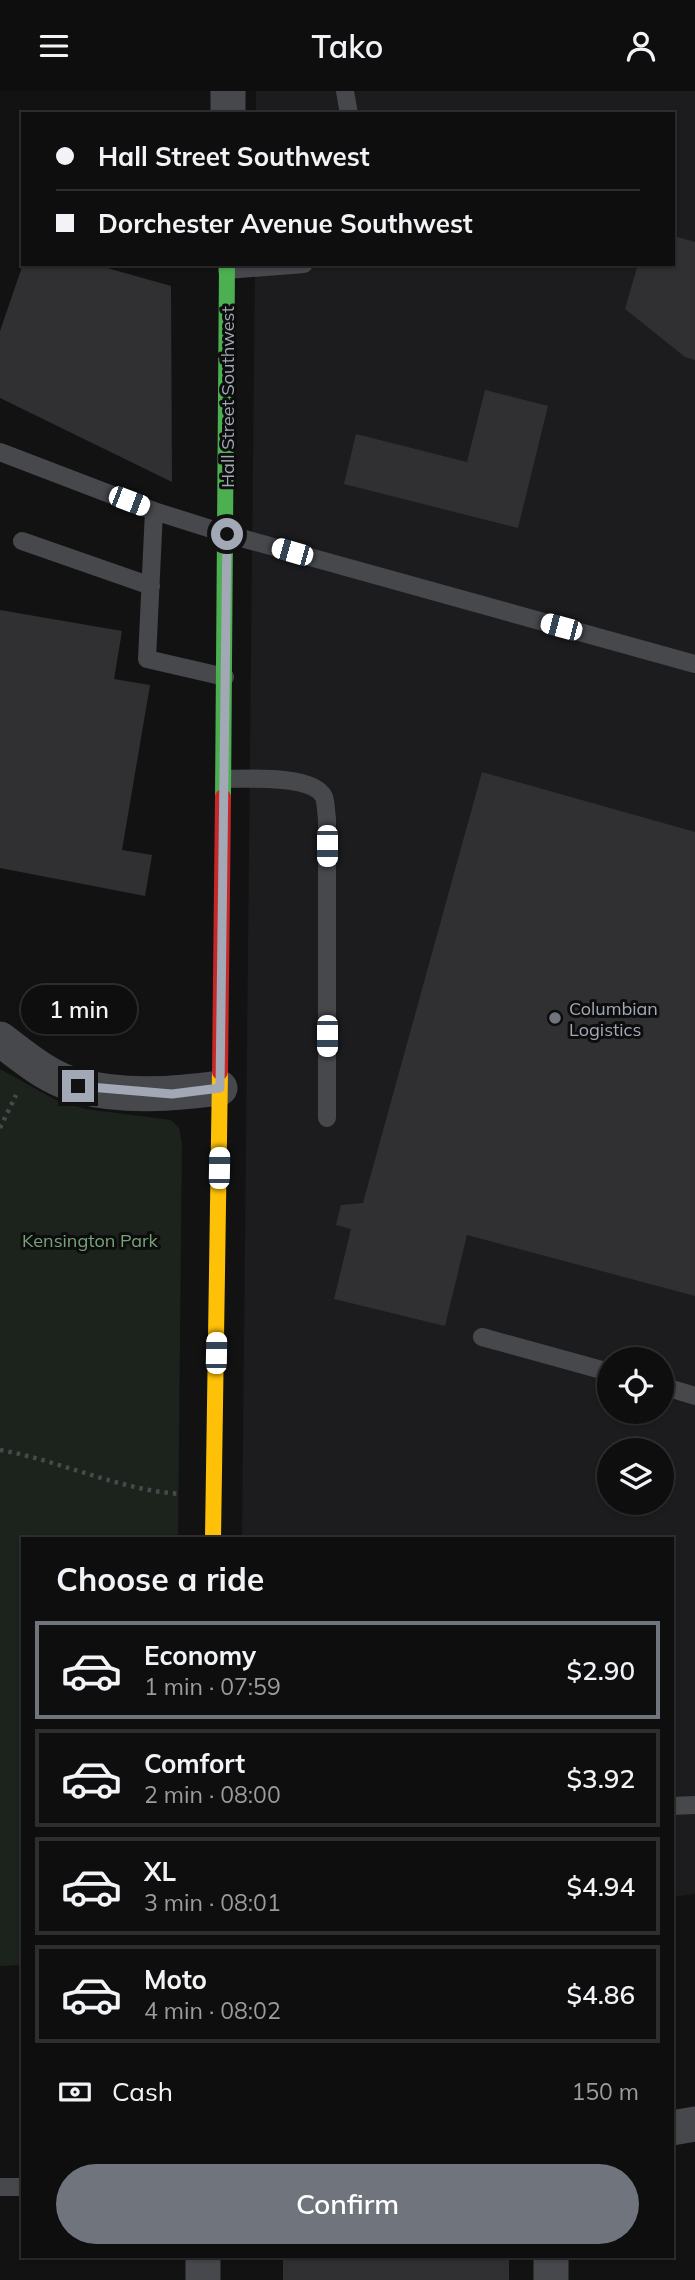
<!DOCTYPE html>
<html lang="en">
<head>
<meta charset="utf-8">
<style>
	body { margin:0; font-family:Mulish,sans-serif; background:#1c1c1c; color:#f1f3f6; height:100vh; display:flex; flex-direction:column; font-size:26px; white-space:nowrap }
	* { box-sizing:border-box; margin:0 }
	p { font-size:23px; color:#9b9c9e }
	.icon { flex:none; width:38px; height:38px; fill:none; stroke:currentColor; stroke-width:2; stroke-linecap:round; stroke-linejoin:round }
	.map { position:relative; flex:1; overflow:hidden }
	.details { position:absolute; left:21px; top:1446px; width:653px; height:721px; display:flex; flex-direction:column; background:#0e0e0e; border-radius:0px; box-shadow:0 2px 5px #0004,0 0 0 2px #2e2e2e }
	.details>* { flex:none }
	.top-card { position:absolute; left:21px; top:21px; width:654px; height:154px; border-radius:0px; box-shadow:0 2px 5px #0004,0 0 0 2px #2e2e2e; display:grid; align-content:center; height:154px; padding:0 35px; background:#0e0e0e }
	.controls { position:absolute; left:597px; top:1256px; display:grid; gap:14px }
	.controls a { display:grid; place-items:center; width:77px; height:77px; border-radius:50%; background:#0e0e0e; box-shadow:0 2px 5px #0004,0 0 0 2px #2e2e2e; font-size:35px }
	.end { position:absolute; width:32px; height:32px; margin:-16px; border:9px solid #a2a8b5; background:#111; box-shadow:0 0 0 4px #111 }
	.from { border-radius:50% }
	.bubble { position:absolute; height:49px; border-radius:24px; background:#0e0e0e; box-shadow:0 2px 5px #0004,0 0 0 2px #2e2e2e; font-size:23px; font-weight:600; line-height:49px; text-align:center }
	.car { position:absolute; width:21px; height:42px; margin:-21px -10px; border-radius:9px; box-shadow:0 0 5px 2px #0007; background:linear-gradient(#fff 24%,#345 0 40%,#fff 0 76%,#345 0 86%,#fff 0) }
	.top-card b { display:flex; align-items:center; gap:24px; height:66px; font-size:26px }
	.top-card b+b { border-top:2px solid #2e2e2e }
	.top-card i { width:18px; height:18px; background:#f1f3f6 }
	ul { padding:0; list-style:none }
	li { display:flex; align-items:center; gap:21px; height:98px; margin:0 14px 10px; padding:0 21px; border:4px solid #2e2e2e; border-radius:0px }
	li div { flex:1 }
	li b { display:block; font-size:26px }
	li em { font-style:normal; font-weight:600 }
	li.current { border-color:#70747c }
	li>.icon { width:63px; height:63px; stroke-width:1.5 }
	h2 { padding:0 35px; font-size:32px; line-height:84px }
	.pay { display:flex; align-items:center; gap:18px; height:77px; padding:0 35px; font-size:26px }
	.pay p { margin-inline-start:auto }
	.action { display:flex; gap:14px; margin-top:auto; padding:14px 35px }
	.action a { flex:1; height:80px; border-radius:42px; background:#70747c; color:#fff; font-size:28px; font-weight:600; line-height:80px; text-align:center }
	header { display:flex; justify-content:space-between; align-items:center; height:91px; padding:0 35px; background:#0e0e0e; font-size:32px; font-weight:600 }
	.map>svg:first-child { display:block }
	.built { fill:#1c1c1f; fill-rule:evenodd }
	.green { fill:#1c231d }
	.building { fill:#303032 }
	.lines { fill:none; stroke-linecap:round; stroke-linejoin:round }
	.path { stroke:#48494d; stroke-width:4.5; stroke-dasharray:3.5 5; stroke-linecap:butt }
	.lane { stroke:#46484c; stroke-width:18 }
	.street { stroke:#46484c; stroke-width:35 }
	.fast { stroke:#4caf50; stroke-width:16 }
	.slow { stroke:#ffc107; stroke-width:16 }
	.jam { stroke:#c62828; stroke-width:16 }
	.route { stroke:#a2a8b5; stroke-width:9 }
	.poi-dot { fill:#70747c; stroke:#0d0d0e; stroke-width:2.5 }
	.labels { text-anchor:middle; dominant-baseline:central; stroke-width:6; stroke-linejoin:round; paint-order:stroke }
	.street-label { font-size:18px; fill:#a2a8b5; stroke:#0d0d0e }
	.poi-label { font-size:18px; fill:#a2a8b5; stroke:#0d0d0e; text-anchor:start }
	.park-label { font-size:18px; fill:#77a27a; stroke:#0d0d0e }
</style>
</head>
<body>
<header><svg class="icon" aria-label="menu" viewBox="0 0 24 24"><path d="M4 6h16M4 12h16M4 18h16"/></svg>Tako<svg class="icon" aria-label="person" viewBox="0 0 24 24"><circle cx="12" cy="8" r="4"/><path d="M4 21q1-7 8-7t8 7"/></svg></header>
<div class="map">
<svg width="695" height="2189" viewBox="0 0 695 2189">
	<rect width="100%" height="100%" fill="#121213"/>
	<!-- built -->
	<path class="built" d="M256 0H695V1803L672 1806V1447H242L255 173H674V23H256ZM609 1269H662V1321H609ZM609 1360H662V1412H609Z"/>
	<!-- green -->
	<path class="green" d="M0 978 54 1008 85 1018 171 1029 179 1037 182 1052 178 1447H23V1874L0 1875Z"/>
	<!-- building -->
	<path class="building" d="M674 145 695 151V269L685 266 625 218 638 173H674Z
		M23 173H93L171 195 172 391 0 307V240Z
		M485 299 548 315 518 437 344 393 356 343 467 371Z
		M0 519 122 540 114 588 150 594 122 759 152 764 145 805 0 777Z
		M482 681 695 741V1205L467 1144 445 1235 334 1208 351 1138 336 1134 341 1114 363 1112Z
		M283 2165H509V2189H283Z"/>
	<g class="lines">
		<!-- path -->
		<path class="path" d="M0 1037 16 1004
			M0 1359C62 1370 118 1399 181 1403"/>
		<!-- lane -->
		<path class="lane" d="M345 0 349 23
			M227 179 304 173
			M0 361 154 420 227 443 695 573
			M154 420 147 568 225 586
			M22 450 151 495
			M224 688C246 688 313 683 324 706 326 712 326 721 327 728V1027
			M482 1246 609 1281
			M662 1295 695 1305
			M672 1715 695 1714
			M0 2096H23"/>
		<!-- street -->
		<path class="street" d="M228 23V0
			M0 948C24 966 49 988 79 995 123 1007 175 1003 220 997
			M672 2037 695 2033
			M203 2189V2165
			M551 2189V2165"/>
		<!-- fast -->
		<path class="fast" d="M223 706 227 173"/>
		<!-- slow -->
		<path class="slow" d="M213 1447 220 981"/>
		<!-- jam -->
		<path class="jam" d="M220 981 223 706"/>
	</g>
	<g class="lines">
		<!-- route -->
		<path class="route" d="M78 995 172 1003 220 997 227 443"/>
	</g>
	<!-- markers -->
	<circle class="poi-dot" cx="555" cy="927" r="7"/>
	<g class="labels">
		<!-- street labels -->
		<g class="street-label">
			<text transform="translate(227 306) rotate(-90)">Hall Street Southwest</text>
		</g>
		<!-- poi labels -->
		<g class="poi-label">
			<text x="569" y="917">Columbian<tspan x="569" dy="21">Logistics</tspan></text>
		</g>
		<!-- park labels -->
		<g class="park-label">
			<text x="90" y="1149">Kensington Park</text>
		</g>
	</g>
</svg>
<div class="controls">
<a><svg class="icon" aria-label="locate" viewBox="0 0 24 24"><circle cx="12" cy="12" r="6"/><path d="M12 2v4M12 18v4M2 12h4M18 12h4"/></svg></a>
<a><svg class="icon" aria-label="layers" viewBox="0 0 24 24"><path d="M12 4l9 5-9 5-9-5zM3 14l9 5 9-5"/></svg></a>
</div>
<i class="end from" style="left:227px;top:443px"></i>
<i class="end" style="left:78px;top:995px"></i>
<div class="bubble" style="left:21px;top:894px;width:116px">1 min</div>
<i class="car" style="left:129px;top:410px;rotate:111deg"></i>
<i class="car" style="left:292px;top:461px;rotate:286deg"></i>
<i class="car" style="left:561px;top:536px;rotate:285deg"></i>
<i class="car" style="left:327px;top:755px;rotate:180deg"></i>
<i class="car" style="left:327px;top:945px;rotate:180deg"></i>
<i class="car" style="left:219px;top:1077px;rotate:1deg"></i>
<i class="car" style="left:216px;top:1262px;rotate:1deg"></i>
<div class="top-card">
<b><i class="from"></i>Hall Street Southwest</b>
<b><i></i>Dorchester Avenue Southwest</b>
</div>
<section class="details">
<h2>Choose a ride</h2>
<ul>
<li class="current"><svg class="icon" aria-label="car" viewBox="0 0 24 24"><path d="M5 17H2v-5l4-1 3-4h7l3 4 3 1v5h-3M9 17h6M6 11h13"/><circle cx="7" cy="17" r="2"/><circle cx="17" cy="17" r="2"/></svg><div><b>Economy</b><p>1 min · 07:59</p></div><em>$2.90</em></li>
<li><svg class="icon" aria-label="car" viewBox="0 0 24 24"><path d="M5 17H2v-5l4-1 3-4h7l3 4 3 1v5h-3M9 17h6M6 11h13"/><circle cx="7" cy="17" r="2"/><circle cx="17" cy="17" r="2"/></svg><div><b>Comfort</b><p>2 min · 08:00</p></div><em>$3.92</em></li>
<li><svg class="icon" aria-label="car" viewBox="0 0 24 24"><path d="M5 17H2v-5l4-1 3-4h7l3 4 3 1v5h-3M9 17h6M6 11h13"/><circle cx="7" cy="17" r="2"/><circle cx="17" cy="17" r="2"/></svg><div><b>XL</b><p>3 min · 08:01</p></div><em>$4.94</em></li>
<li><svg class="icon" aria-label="car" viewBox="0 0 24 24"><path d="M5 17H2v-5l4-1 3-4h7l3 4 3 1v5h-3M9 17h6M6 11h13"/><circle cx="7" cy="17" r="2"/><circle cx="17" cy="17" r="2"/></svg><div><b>Moto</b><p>4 min · 08:02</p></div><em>$4.86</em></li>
</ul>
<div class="pay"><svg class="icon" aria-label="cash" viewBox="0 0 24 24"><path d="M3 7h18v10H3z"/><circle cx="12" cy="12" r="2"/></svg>Cash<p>150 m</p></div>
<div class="action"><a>Confirm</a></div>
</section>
</div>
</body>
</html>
